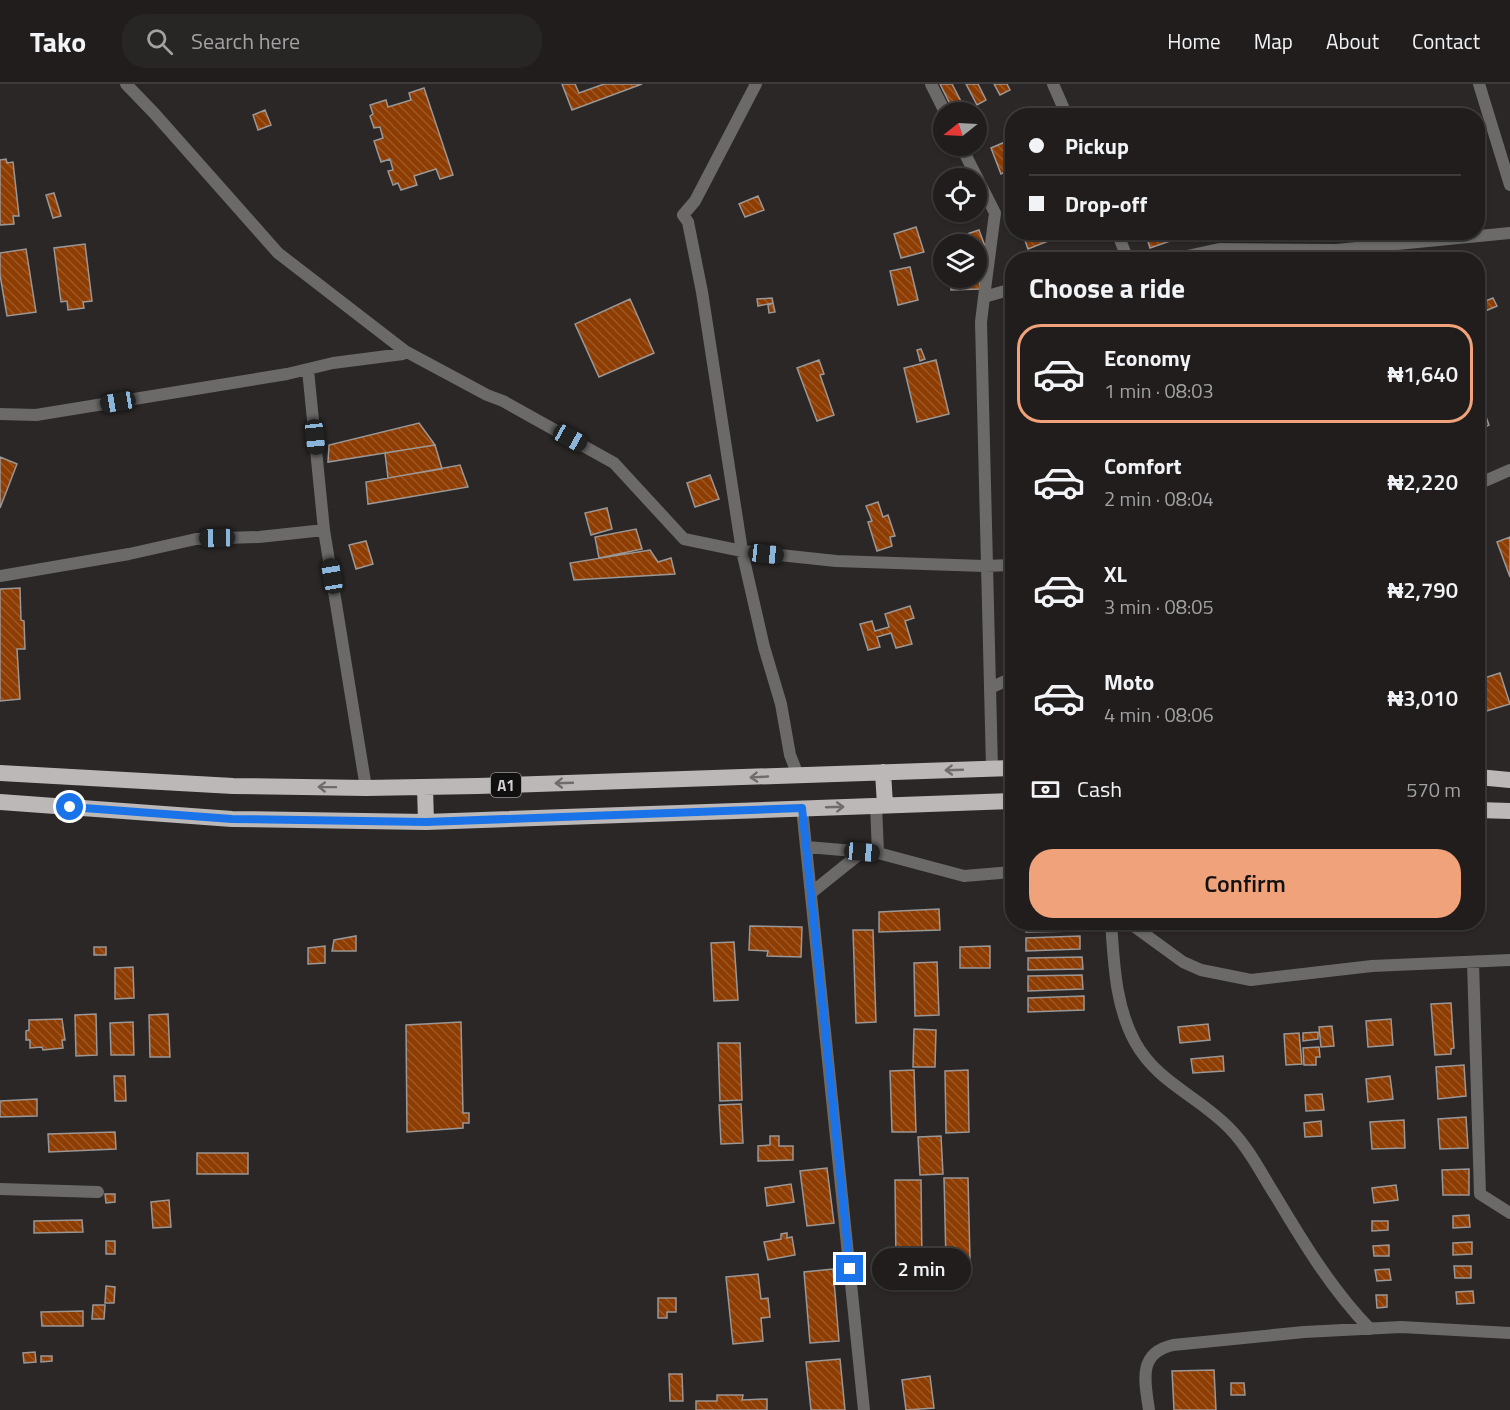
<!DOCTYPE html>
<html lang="en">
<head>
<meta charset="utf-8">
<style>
	body { margin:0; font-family:"Titillium Web",sans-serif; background:#282625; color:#f1f3f6; height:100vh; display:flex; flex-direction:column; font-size:22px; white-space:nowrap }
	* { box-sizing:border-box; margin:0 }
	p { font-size:20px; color:#a2a2a3 }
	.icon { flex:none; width:33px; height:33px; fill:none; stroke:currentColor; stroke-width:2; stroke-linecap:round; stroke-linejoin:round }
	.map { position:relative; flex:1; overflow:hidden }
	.sheet { position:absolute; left:1005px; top:168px; width:480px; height:678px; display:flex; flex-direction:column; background:#201d1c; border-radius:24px; box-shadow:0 2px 4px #0004,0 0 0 2px #3d3b3b }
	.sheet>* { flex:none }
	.banner { position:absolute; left:1005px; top:24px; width:480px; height:132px; border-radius:24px; box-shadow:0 2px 4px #0004,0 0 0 2px #3d3b3b; display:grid; align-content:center; height:132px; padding:0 24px; background:#201d1c }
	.needle { width:39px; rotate:252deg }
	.controls { position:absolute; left:933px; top:18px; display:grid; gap:12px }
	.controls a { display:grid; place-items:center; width:54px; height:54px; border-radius:50%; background:#201d1c; box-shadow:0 2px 4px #0004,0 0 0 2px #3d3b3b; font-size:30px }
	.end { position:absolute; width:27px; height:27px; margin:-14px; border:8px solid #1a73e8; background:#fff; box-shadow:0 0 0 3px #fff }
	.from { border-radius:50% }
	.bubble { position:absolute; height:42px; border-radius:21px; background:#201d1c; box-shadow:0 2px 4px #0004,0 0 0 2px #3d3b3b; font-size:20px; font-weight:600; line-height:42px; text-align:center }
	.car { position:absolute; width:18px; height:36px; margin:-18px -9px; border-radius:8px; box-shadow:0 0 4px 2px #0007; background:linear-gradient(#222 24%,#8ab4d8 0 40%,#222 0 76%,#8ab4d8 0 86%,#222 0) }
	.banner b { display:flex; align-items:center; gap:21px; height:57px; font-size:22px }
	.banner b+b { border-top:2px solid #3d3b3b }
	.banner i { width:15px; height:15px; background:#f1f3f6 }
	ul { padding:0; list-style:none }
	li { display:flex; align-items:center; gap:18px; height:99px; margin:0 12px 9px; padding:0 12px; border:3px solid transparent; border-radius:24px }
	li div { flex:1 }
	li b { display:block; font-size:22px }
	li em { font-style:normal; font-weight:600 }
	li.current { border-color:#f0a27a }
	li>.icon { width:54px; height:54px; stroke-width:1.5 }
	h2 { padding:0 24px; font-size:27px; line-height:72px }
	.pay { display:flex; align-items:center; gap:15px; height:66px; padding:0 24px; font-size:22px }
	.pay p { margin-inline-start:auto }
	.button { display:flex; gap:12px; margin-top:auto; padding:12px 24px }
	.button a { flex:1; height:69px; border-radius:24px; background:#f0a27a; color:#111; font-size:24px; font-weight:600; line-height:69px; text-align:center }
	header { display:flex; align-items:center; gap:36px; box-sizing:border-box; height:84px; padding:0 30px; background:#201d1c; border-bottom:2px solid #3d3b3b }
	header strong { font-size:28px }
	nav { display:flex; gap:33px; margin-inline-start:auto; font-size:21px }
	.search { width:420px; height:54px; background:#282625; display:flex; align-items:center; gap:15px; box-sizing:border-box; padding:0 21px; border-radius:24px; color:#a2a2a3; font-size:22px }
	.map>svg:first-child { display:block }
	.building { fill:url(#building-back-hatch); stroke:#9b9796; stroke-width:1.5 }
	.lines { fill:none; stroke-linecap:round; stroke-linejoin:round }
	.minor { stroke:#6b6a69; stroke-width:12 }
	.trunk { stroke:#bcb8b7; stroke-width:16 }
	.oneway { stroke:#6f6c6c }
	.route { stroke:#1a73e8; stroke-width:8 }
	.labels { text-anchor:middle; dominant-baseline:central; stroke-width:5; stroke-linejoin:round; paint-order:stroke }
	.shield { fill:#111010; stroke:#989796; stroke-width:1.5 }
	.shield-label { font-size:15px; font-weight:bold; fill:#d2d1d0 }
</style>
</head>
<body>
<header>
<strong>Tako</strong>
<div class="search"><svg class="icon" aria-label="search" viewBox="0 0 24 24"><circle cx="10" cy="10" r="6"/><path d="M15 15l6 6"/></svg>Search here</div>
<nav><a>Home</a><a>Map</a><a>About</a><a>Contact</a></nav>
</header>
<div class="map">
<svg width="1510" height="1326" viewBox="0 0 1510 1326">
	<defs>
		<pattern id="building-back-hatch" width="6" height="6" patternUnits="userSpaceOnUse" patternTransform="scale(1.5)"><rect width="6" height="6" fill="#8e3d02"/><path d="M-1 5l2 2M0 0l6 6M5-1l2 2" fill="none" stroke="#9d5826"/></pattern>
	</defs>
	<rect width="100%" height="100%" fill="#2a2726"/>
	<!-- building -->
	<path class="building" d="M562 0H575L579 9 604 0H642L572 26Z
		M940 0H952L965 25 954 28Z
		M966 0H978L986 16 977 21Z
		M994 0H1007L1010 6 1000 11Z
		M424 4 453 91 440 95 436 85 414 92 417 101 401 106 398 99 393 101 388 87 393 86 390 75 381 78 374 57 383 54 380 43 374 44 370 32 373 30 370 21 386 16 388 23 411 16 409 9Z
		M265 26 271 41 258 46 253 31Z
		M1012 55V85L1001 90 991 64Z
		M6 75 7 79 13 78 19 132H13L14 140 0 141V76Z
		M1012 99V120L1005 102Z
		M54 109 61 132 53 134 46 111Z
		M758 112 764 126 745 133 739 120Z
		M916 143 924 168 901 174 894 150Z
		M979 146 986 165 976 168V160H957L955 154Z
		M1022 148H1071L1028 165Z
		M1145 148H1170L1173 156 1150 164Z
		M85 160 92 217 83 218 84 224 68 226 67 217 61 218 54 164Z
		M26 165 36 228 7 232 0 191V169Z
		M910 183 918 216 898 221 890 187Z
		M976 187H979L980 205 951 206 950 194H976Z
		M772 214 773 219 758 222 757 215Z
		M1493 214 1497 222 1478 230V220Z
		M630 215 654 269 599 293 575 240Z
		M773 219 775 228 769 229 768 221Z
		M921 265 925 275 920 277 917 266Z
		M819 276 824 290 820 291 834 331 817 337 797 284Z
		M936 276 949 330 917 338 904 284Z
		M1478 310 1489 341 1478 346Z
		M419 339 435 361 328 378 329 361Z
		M435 361 442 385 388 394 385 369Z
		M0 373 17 380 0 424Z
		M460 381 468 403 368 420 366 398Z
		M710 391 719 415 695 423 687 399Z
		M878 418 883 433 888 431 895 452 890 453 892 462 877 467 868 438 872 437 866 422Z
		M607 424 612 445 591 451 585 429Z
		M636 445 642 465 599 474 595 453Z
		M1510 453V493L1497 458Z
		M366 457 373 480 356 485 349 461Z
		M650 466 658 478 671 474 675 490 574 496 570 479Z
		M20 504 21 536 24 537 25 565H17L20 615 0 617V505Z
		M910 522 914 534 905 537 912 560 896 564 891 549 877 553 880 563 868 566 860 540 872 537 875 547 889 543 885 530Z
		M1500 589 1510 620 1483 628 1478 610V596Z
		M939 825 940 846 879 848V828Z
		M1026 838H1078V847L1026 848Z
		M750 842 802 843 801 873 767 872 768 867 749 866Z
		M853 846H873L876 938 856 939Z
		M356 852V867H332L334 856Z
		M1080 852V865L1026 867V854Z
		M734 858 738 916 714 917 711 859Z
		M325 862V879L308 880V864Z
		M990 862V884H960V863Z
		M94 863H106V871H94Z
		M1082 873 1083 885 1028 886V874Z
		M937 878 939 931 915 932 914 879Z
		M133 883 134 914 115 915V884Z
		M1082 891 1083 905 1028 907V892Z
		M1084 912V926L1028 928V914Z
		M1451 919 1454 964 1451 965V970L1435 971 1431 920Z
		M96 930 97 971 76 972 75 931Z
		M168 930 170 973H150L149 931Z
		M62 935 65 956H62L63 964 43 966 42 963 30 964V956H26V947L29 946V936Z
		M1391 935 1393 961 1368 963 1366 937Z
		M133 938 134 971H111L110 939Z
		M461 938 463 1029H469V1039H463V1044L407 1048 406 941Z
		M1208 940 1210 956 1180 959 1178 943Z
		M1332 942 1334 962 1321 963 1319 943Z
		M914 945 936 946 935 983H913Z
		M1318 948V955L1303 957V949Z
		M1299 949 1302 980 1286 981 1284 950Z
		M718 959H740L742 1016 720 1017Z
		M1319 963 1320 973H1316V981H1304L1303 964Z
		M1223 972 1224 987 1193 989 1191 975Z
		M1464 981 1466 1012 1438 1015 1436 983Z
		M914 986 916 1048H892L890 987Z
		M968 986 969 1048 946 1049 945 987Z
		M114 992H125L126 1017H115Z
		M1390 992 1393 1015 1368 1018 1366 995Z
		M1322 1010 1324 1026 1306 1027 1305 1011Z
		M37 1015V1032L0 1033V1017Z
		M741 1020 743 1059 721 1060 719 1021Z
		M1466 1033 1468 1064 1440 1065 1438 1035Z
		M1404 1036 1405 1064 1372 1065 1370 1038Z
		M1321 1037 1322 1052 1305 1053 1304 1039Z
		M115 1048 116 1065 49 1068 48 1050Z
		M770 1052H779V1062H793V1076L758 1077V1062L770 1061Z
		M941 1052 943 1090 920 1091 918 1053Z
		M197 1069H248V1090H197Z
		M827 1084 834 1139 807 1142 800 1087Z
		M1469 1085V1111H1443L1442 1086Z
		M944 1094H968L970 1176 946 1177Z
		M895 1096H921L922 1180H896Z
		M791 1100 794 1118 767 1122 765 1104Z
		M1396 1101 1398 1116 1374 1119 1372 1104Z
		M105 1110H115V1118L106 1119Z
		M169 1116 171 1143 153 1144 151 1118Z
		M1469 1131 1470 1143 1453 1144V1132Z
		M82 1136 83 1148 34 1149V1137Z
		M1372 1137H1388V1146L1372 1147Z
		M787 1149V1154L792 1153 795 1171 768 1176 764 1158 781 1155V1150Z
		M106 1157H115V1170H106Z
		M1472 1158V1170L1453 1171V1159Z
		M1389 1161V1172H1374L1373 1162Z
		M1454 1182H1471V1194H1455Z
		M833 1185 839 1257 810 1259 804 1188Z
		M1389 1185 1391 1196 1377 1197 1375 1186Z
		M758 1190 761 1215 768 1214 770 1233 761 1234 763 1257 733 1260 726 1193Z
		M106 1202 115 1203 114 1219H105Z
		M1473 1207 1474 1219 1457 1220 1456 1208Z
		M1376 1211H1387V1223L1377 1224Z
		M658 1214H676V1228H667V1234H658Z
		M93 1221H105L104 1235H92Z
		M83 1227V1242H42L41 1228Z
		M35 1268 36 1278 24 1279 23 1269Z
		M41 1272H52V1277L41 1278Z
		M840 1275 845 1326H811L806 1278Z
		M1214 1286 1216 1326H1174L1172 1287Z
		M669 1290H682L683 1317H670Z
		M930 1292 934 1324 906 1326 902 1296Z
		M1231 1299H1244L1245 1311H1231Z
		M717 1311H743L742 1316 767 1315V1326H696V1317H717Z"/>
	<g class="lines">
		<!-- minor -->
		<path class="minor" d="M126 0 154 29 278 169 405 267
			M756 0 695 117 683 131 688 138 702 208 742 467 764 563 781 620 790 671 798 691
			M931 0 945 28
			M1053 0 1067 32
			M1479 0 1510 101
			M961 62 995 129 984 213
			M1117 148 1128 176
			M1169 176 1219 165 1336 166 1510 149
			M308 286 324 446 366 704
			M0 330 36 331 287 290 333 279 403 270 405 267 487 311 503 317 614 379 684 455 742 467 836 477 984 482 1012 481
			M1478 400 1510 386
			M0 492 129 470 196 455 259 453 324 446
			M990 604 1012 594
			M992 684 981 238 984 213 1012 205
			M876 721 878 769 964 792 1012 788
			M802 724 864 1326
			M807 763 878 769
			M811 809 862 768
			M1111 838C1114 879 1115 921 1135 958 1158 1000 1201 1013 1232 1047 1250 1066 1261 1089 1275 1111 1303 1158 1332 1206 1370 1245
			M1128 838 1183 878 1201 886 1251 896 1372 882 1510 876
			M1473 878 1480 1110 1510 1129
			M0 1105 98 1108
			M1149 1326C1145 1298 1137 1269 1173 1261L1304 1248 1401 1243 1510 1249"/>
		<!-- trunk -->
		<path class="trunk" d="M883 688 885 721
			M0 689 233 702 366 704 478 702 1012 684
			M1478 693 1510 696
			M425 703 426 738
			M0 718 232 735 426 738 1012 717
			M1478 726 1510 727"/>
	</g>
	<!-- one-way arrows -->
	<defs><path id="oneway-shaft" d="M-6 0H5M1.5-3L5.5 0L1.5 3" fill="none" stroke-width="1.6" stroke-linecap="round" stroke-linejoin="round" transform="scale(1.5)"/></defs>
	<g class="oneway">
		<use href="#oneway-shaft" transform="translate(954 686) rotate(178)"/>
		<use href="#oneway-shaft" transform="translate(759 693) rotate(177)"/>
		<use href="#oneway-shaft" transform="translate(564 699) rotate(178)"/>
		<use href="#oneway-shaft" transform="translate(327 703) rotate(-179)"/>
		<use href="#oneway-shaft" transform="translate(835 723) rotate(-2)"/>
	</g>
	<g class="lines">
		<!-- route -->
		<path class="route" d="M70 723 232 735 426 738 802 724 850 1185"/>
	</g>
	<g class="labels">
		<!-- shield labels -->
		<rect class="shield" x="491" y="689" width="30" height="24" rx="4.5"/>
		<g class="shield-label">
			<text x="506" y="701">A1</text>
		</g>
	</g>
</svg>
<div class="controls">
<a><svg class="needle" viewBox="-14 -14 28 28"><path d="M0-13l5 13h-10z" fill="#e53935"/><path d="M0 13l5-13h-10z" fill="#a2a2a3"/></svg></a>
<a><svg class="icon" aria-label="locate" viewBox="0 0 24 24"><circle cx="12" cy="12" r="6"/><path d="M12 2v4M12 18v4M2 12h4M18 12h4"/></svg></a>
<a><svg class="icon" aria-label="layers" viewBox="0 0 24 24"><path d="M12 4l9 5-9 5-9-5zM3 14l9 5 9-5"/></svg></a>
</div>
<i class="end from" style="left:70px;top:723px"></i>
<i class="end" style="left:850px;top:1185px"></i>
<div class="bubble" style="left:872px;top:1164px;width:99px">2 min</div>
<i class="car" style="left:118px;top:318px;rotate:261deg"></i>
<i class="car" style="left:315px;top:353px;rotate:174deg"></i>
<i class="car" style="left:570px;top:354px;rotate:119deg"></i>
<i class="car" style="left:217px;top:454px;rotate:269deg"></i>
<i class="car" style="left:766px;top:470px;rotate:96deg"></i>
<i class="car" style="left:332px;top:492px;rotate:351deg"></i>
<i class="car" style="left:862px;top:768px;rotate:95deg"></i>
<div class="banner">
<b><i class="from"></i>Pickup</b>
<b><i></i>Drop-off</b>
</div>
<section class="sheet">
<h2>Choose a ride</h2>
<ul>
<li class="current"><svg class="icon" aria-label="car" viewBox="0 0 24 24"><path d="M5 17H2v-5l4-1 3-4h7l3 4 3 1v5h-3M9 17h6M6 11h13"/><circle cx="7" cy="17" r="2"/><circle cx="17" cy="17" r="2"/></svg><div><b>Economy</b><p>1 min · 08:03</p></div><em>₦1,640</em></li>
<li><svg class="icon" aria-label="car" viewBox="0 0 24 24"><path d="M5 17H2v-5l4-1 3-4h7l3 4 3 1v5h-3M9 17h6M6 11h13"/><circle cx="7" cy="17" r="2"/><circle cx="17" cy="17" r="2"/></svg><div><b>Comfort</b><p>2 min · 08:04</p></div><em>₦2,220</em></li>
<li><svg class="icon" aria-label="car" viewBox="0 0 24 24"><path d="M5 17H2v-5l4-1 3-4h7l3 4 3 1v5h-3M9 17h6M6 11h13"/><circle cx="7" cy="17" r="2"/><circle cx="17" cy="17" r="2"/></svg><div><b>XL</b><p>3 min · 08:05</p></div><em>₦2,790</em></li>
<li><svg class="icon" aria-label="car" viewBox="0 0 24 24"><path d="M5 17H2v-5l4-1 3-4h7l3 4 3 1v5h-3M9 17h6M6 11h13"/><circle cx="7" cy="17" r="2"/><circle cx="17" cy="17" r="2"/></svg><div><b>Moto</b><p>4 min · 08:06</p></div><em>₦3,010</em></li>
</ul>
<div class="pay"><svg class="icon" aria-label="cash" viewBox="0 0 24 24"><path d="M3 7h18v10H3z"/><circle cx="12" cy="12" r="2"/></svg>Cash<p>570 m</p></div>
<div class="button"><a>Confirm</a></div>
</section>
</div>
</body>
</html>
